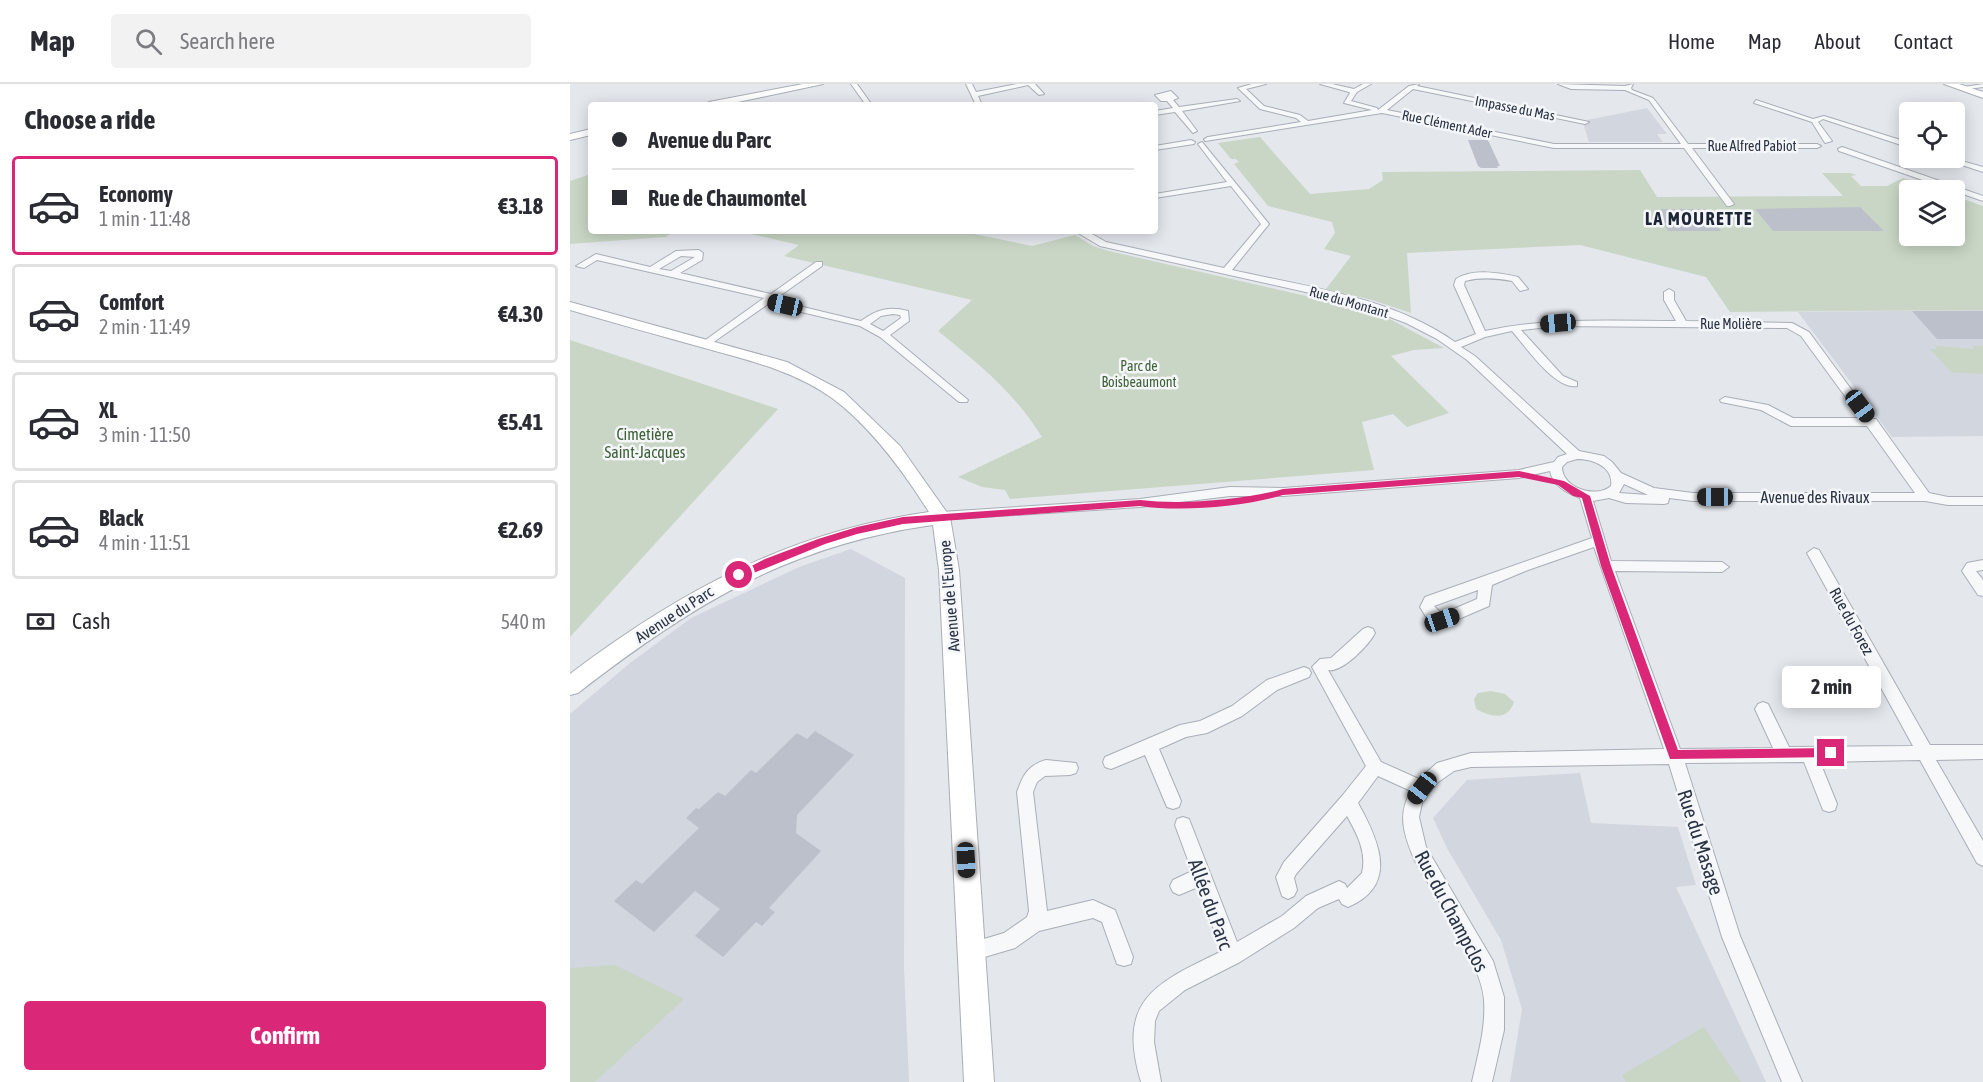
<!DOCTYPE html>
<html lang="en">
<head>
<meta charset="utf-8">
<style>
	body { margin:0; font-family:"Asap Condensed",sans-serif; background:#f2f2f3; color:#2b2b33; height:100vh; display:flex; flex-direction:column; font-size:22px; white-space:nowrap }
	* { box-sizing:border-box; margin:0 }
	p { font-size:20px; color:#7c7c81 }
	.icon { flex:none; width:33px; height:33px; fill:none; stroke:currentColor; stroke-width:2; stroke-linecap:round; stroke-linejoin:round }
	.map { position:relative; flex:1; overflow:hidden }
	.sheet { display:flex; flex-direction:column; background:#fff; width:570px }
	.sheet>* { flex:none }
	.banner { position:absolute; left:18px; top:18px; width:570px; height:132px; border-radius:6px; box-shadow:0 3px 15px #0003; display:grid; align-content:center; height:132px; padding:0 24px; background:#fff }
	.fabs { position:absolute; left:1329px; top:18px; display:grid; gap:12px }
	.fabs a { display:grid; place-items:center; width:66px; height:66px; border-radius:6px; background:#fff; box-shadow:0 3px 15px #0003; font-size:30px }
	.end { position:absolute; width:27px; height:27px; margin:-14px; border:8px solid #db2777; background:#fff; box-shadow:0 0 0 3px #fff }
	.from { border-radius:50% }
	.bubble { position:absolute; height:42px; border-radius:6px; background:#fff; box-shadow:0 3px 15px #0003; font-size:20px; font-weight:700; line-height:42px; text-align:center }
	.car { position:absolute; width:18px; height:36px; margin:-18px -9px; border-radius:8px; box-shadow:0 0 4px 2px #0007; background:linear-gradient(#222 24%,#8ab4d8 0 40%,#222 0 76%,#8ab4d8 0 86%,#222 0) }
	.banner b { display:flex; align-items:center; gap:21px; height:57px; font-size:22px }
	.banner b+b { border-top:2px solid #e1e1e2 }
	.banner i { width:15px; height:15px; background:#2b2b33 }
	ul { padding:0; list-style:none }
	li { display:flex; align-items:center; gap:18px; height:99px; margin:0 12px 9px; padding:0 12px; border:3px solid #e1e1e2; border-radius:6px }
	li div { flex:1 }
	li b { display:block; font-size:22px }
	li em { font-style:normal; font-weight:700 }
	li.current { border-color:#db2777 }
	li>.icon { width:54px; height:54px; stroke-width:1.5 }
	h2 { padding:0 24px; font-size:27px; line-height:72px }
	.pay { display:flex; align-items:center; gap:15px; height:66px; padding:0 24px; font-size:22px }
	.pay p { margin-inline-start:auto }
	.primary-button { display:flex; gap:12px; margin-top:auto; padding:12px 24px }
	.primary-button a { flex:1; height:69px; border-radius:6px; background:#db2777; color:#fff; font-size:24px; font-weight:700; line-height:69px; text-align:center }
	header { display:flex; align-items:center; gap:36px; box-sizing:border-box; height:84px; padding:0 30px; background:#fff; border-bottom:2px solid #e1e1e2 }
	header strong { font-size:28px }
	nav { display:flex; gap:33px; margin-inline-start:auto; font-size:21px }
	.search { width:420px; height:54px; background:#f2f2f3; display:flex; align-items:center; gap:15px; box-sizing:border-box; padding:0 21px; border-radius:6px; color:#7c7c81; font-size:22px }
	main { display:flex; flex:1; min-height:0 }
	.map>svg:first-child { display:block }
	.built { fill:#d2d6de }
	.green { fill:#c9d6c5 }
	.building { fill:#bbc0ca }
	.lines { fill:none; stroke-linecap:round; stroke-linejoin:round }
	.street-casing { stroke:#a9aeb7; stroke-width:2 }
	.secondary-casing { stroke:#a9aeb7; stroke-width:2 }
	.street { fill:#f7f8fa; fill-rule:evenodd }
	.secondary { fill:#fff; fill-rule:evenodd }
	.route { fill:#db2777 }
	.labels { text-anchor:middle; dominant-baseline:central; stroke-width:5; stroke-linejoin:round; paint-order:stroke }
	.far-street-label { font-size:14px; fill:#2b3445; stroke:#f4f6f9 }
	.far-park-label { font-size:14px; fill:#3f6138; stroke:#f4f6f9 }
	.park-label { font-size:16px; fill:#3f6138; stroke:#f4f6f9 }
	.street-label { font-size:16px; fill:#2b3445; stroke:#f4f6f9 }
	.far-district-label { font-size:18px; font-weight:bold; letter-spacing:1.5px; fill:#1d2536; stroke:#f4f6f9 }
	.near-street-label { font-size:20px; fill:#2b3445; stroke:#f4f6f9 }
</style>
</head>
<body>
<header>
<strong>Map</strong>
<div class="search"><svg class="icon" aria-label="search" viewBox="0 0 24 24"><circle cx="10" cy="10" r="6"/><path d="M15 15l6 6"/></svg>Search here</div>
<nav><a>Home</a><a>Map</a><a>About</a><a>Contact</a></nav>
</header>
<main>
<section class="sheet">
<h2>Choose a ride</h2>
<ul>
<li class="current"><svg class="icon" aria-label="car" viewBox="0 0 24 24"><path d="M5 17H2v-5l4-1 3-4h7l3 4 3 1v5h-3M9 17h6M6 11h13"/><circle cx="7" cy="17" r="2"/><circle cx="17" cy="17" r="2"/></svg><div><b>Economy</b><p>1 min · 11:48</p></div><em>€3.18</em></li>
<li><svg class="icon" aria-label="car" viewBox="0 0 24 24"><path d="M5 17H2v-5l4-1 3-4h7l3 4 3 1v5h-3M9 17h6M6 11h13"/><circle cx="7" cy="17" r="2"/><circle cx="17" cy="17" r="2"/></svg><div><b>Comfort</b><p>2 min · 11:49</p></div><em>€4.30</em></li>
<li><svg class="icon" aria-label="car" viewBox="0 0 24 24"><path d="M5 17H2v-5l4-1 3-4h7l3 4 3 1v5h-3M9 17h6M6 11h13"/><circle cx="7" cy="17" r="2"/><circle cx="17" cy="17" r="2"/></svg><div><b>XL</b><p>3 min · 11:50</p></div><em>€5.41</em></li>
<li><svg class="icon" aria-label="car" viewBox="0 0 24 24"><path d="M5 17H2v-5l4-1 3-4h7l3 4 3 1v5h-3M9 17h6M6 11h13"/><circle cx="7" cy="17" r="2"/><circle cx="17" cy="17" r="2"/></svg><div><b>Black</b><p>4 min · 11:51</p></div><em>€2.69</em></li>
</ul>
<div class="pay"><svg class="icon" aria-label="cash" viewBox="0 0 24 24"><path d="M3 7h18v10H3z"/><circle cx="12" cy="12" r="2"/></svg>Cash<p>540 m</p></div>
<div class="primary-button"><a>Confirm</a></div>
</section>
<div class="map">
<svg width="1413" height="998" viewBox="0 0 1413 998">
	<rect width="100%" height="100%" fill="#e4e7ec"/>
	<!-- built -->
	<path class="built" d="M1077 24 1097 50H1087L1093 58H1019L1013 39 1017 36Z
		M1413 226V352L1322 353 1228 228Z
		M281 465 335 494 334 885 339 998H0V630L60 579 121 534 229 483Z
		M1010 689 1021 739 1108 743 1126 801 1106 803 1196 998H940L952 925 931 856 877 764 863 734 897 696Z"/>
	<!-- green -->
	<path class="green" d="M690 53 740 110 799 105 813 96 812 88 1070 86 1087 113 1273 112 1252 89H1280L1287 91 1281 92 1291 102H1317L1333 94 1370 106H1340V152H1384L1385 112 1413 122V226L1160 228 1136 193 1010 161 837 169 841 229 802 216 756 205 781 172 754 165 765 149 762 138 698 122 664 80 669 78 666 75H661L648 59Z
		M21 90V147H106L95 153 0 160V97Z
		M168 147H401L404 150 462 162 505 151 523 162 539 167 788 224 816 233 874 264 844 266 821 272 879 329 837 343 823 330 792 338 804 386 440 415 435 406 412 403 388 393 472 353C445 309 408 279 368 247L402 216 214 172 229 161Z
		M0 256 208 325 0 553Z
		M1365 262 1404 265 1402 262H1413V290L1381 288 1360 265H1366Z
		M921 607 935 610 944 618C938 637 921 633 906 625L904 615 908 609Z
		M45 881 114 915 25 998H0V884Z
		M1134 943 1171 998H1056L1052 991Z"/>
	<!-- building -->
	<path class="building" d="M898 56H918L930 82H927L928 84H911L908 82Z
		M1290 123 1314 147H1203L1185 125Z
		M1085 125H1135L1151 147H1098Z
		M1342 227H1413V255H1367Z
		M245 647 284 671 227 731 226 749 251 767 199 824 205 828 192 842 186 838 153 873 125 852 150 825 125 807 84 848 44 817 66 796 72 800 129 744 116 734 126 724 129 725 148 708 155 712 181 686 186 689 227 649 237 655Z"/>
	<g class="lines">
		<!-- street casing -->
		<g class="street-casing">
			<path id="street" d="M281 0H287L302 21H296Z
				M396 0H402L406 8 447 0H465L474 10 469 11 458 1 408 12 412 21H406Z
				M682 0H696L676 5 694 22 730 31 738 37 802 26 774 19 780 9 779 8 750 0H762L784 5 793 0H801L787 8 781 17 807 24 808 26 839 2 849 0 847 2 1019 38 1015 40 843 5 817 26 984 60H1111L1079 16 1055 6 1001 5 988 0 1055 2 1063 0 1061 4 1062 6 1083 14 1118 60H1247L1251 62 1247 64H1122L1164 120 1160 122H1157L1114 64H984L812 29 635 57 634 55 638 53 731 38 726 34 690 25 668 4Z
				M1413 0V3L1391 6 1388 4Z
				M601 7 608 14 603 16 609 23 667 15 670 17 612 27 627 47 623 49 605 28 585 31V27L603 24 597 17H591L585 11Z
				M1186 16 1243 35 1254 32 1340 59V64L1253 35 1248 38 1262 57 1255 59 1242 38 1184 19Z
				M621 56 625 58 624 60 585 66V62Z
				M632 58 699 140 662 186C737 203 821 213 885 258L906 250 884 201 886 195C903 184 930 189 948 193L958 205 950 207 942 197C926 194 911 193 895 197L894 201 915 247C979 233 1042 237 1106 237L1094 216V208L1099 205 1104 208V216L1116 237 1222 239 1239 248 1303 335H1306L1359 409 1378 413H1413V421H1378L1355 417H1123L1099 414 1098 419 1094 420 1056 419 1039 414 1023 417 1041 477 1152 478 1159 483 1152 488 1045 487 1110 665 1203 664 1185 625 1188 620 1193 618 1198 620 1219 663 1343 662 1237 469 1244 464 1249 466 1360 661H1413V675L1366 676 1413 757V782L1407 779 1350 676 1250 678 1267 720 1265 726 1259 728 1253 726 1234 678 1115 679 1170 852 1232 998H1212L1152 853 1099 680 901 683 884 687 867 699 852 719 849 733 856 763 923 877 934 913V946L922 998H902C908 970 916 944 914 916 913 882 862 807 844 775 834 751 827 731 841 707L808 692 788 719C808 755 830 801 778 823L772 820 769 815 748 824 724 844 670 878 615 906 589 927 585 937 584 958 591 998H571C546 915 586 899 652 867L628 803 609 811 603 808 600 802 603 796 622 787 605 741 607 735 613 733 619 735 667 858 712 832 736 812 769 797 775 800 777 804 792 789C797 768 787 750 777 732L726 790 724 794 727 806 724 812 718 815 712 812 706 793 714 778 772 712 796 682 742 583 750 575 761 574 793 545 798 543 803 545 805 549C799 561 772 589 758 586L811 678 849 695 867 679 901 669 1094 665 1024 463 958 486 922 501 919 522 877 540 872 542 858 536 850 523 855 513 1022 454 1010 414C997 409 983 402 980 387L949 394 713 412H660L570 423 367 436 365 433 371 428 570 415 660 403 713 404 949 386 984 378 988 373 997 370 897 276 867 255 836 239 780 218 530 162 508 149 507 147H517L536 158 654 184 691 140 661 102 585 114V110L657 98 628 60ZM988 242 1217 244 1231 252 1291 334H1223L1198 321 1155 313 1150 316 1151 318 1191 326 1221 342H1297L1345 409H1123L1084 404 1051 389 1042 378 1034 372 1009 367 905 272 891 263 915 253 942 247C956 263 985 306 1007 302V298L993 292 951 246ZM1007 375C1023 375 1044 383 1041 402 1026 415 992 404 992 383L997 378ZM1054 400 1078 411 1049 409ZM908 506 907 515 872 530 864 522Z
				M1272 63 1413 112V117L1269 67 1268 65Z
				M1371 74H1381L1413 83V88Z
				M129 166 133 169 132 176 110 189 201 210 246 178H252V182L204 216 291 237C307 225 320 222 338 227L339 237 320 251 398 316 397 318H389L310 253 290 242 198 220 138 262 134 261V257L194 214 27 176 14 184 6 182 26 170 80 183 106 167ZM111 172 125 173 101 187 89 185ZM323 230 330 231 331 234 313 247 300 240 311 232Z
				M1413 476V486L1406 487 1413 496V512L1408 511 1392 487 1397 479Z
				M734 583 739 585 741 589 739 593 707 606 672 632 637 649 616 653 589 665 611 717 609 723 603 725 597 723 575 671 541 685 535 683 533 678 535 673 610 641 630 637 662 622 697 596Z
				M476 676 506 679 508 684 506 689 500 691 475 692 467 698 463 708 477 827 523 816 545 826 563 873 561 880 554 882 547 880 532 838 523 834 469 847 445 864 401 877 394 875 392 868 394 861 434 849 457 833 459 827 447 708C453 691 458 681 476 676Z"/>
		</g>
		<!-- secondary casing -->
		<g class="secondary-casing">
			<path id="secondary" d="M233 0H253L154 21H134L139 18Z
				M1374 0H1389L1413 8V14Z
				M21 45V51L0 56V50Z
				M0 218 217 278 274 308 330 362 380 433 389 486 424 998H394L369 486 363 441C219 461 121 521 8 609L0 611V590C110 507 221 447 359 428 333 387 301 343 262 314 223 286 177 276 131 263 88 251 44 239 0 226Z"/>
		</g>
		<!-- street -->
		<use href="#street" class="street"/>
		<!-- secondary -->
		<use href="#secondary" class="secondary"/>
	</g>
	<!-- route -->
	<path class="route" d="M949 387 994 397 1020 412 1041 482 1108 666 1261 664 1265 665V673L1100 675 1031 482 1012 414 1003 412 988 401 949 393 713 411C675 423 610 428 570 422L333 440 287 450 255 460 169 495 164 491 195 475 248 455 287 443 333 433 570 416C611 421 674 416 713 405Z"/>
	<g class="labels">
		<!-- far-street labels -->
		<g class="far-street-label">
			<text transform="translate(945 24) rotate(11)">Impasse du Mas</text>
			<text transform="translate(877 40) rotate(12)">Rue Clément Ader</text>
			<text x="1182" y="62">Rue Alfred Pabiot</text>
			<text transform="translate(779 218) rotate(16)">Rue du Montant</text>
			<text x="1161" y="240">Rue Molière</text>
		</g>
		<!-- far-park labels -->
		<g class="far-park-label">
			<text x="569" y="282">Parc de<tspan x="569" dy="16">Boisbeaumont</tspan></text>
		</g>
		<!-- park labels -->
		<g class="park-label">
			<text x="75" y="350">Cimetière<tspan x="75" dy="18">Saint-Jacques</tspan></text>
		</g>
		<!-- street labels -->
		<g class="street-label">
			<text x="1245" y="413">Avenue des Rivaux</text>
			<text transform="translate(379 512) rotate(-95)">Avenue de l'Europe</text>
			<text transform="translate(104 530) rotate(-33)">Avenue du Parc</text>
			<text transform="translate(1282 537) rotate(61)">Rue du Forez</text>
		</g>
		<!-- far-district labels -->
		<g class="far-district-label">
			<text x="1129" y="134">LA MOURETTE</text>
		</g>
		<!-- near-street labels -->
		<g class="near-street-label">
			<text transform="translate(1131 758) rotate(72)">Rue du Masage</text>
			<text transform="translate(641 820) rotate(70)">Allée du Parc</text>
			<text transform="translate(882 827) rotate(62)">Rue du Champclos</text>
		</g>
	</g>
</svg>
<div class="fabs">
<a><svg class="icon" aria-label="locate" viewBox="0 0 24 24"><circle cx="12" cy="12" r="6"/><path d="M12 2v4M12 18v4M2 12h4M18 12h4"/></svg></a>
<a><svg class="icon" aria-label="layers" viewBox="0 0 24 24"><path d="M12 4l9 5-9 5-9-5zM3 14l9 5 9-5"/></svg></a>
</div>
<i class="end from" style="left:169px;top:491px"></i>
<i class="end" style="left:1261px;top:669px"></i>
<div class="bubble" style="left:1212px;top:582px;width:99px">2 min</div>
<i class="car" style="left:215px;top:221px;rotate:283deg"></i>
<i class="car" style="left:988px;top:239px;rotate:265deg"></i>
<i class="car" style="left:1290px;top:322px;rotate:143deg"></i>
<i class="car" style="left:1145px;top:413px;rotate:270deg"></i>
<i class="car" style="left:872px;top:536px;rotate:71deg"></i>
<i class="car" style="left:852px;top:704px;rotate:218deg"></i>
<i class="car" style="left:396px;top:776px;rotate:177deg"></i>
<div class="banner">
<b><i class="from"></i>Avenue du Parc</b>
<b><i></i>Rue de Chaumontel</b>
</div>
</div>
</main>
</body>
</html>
